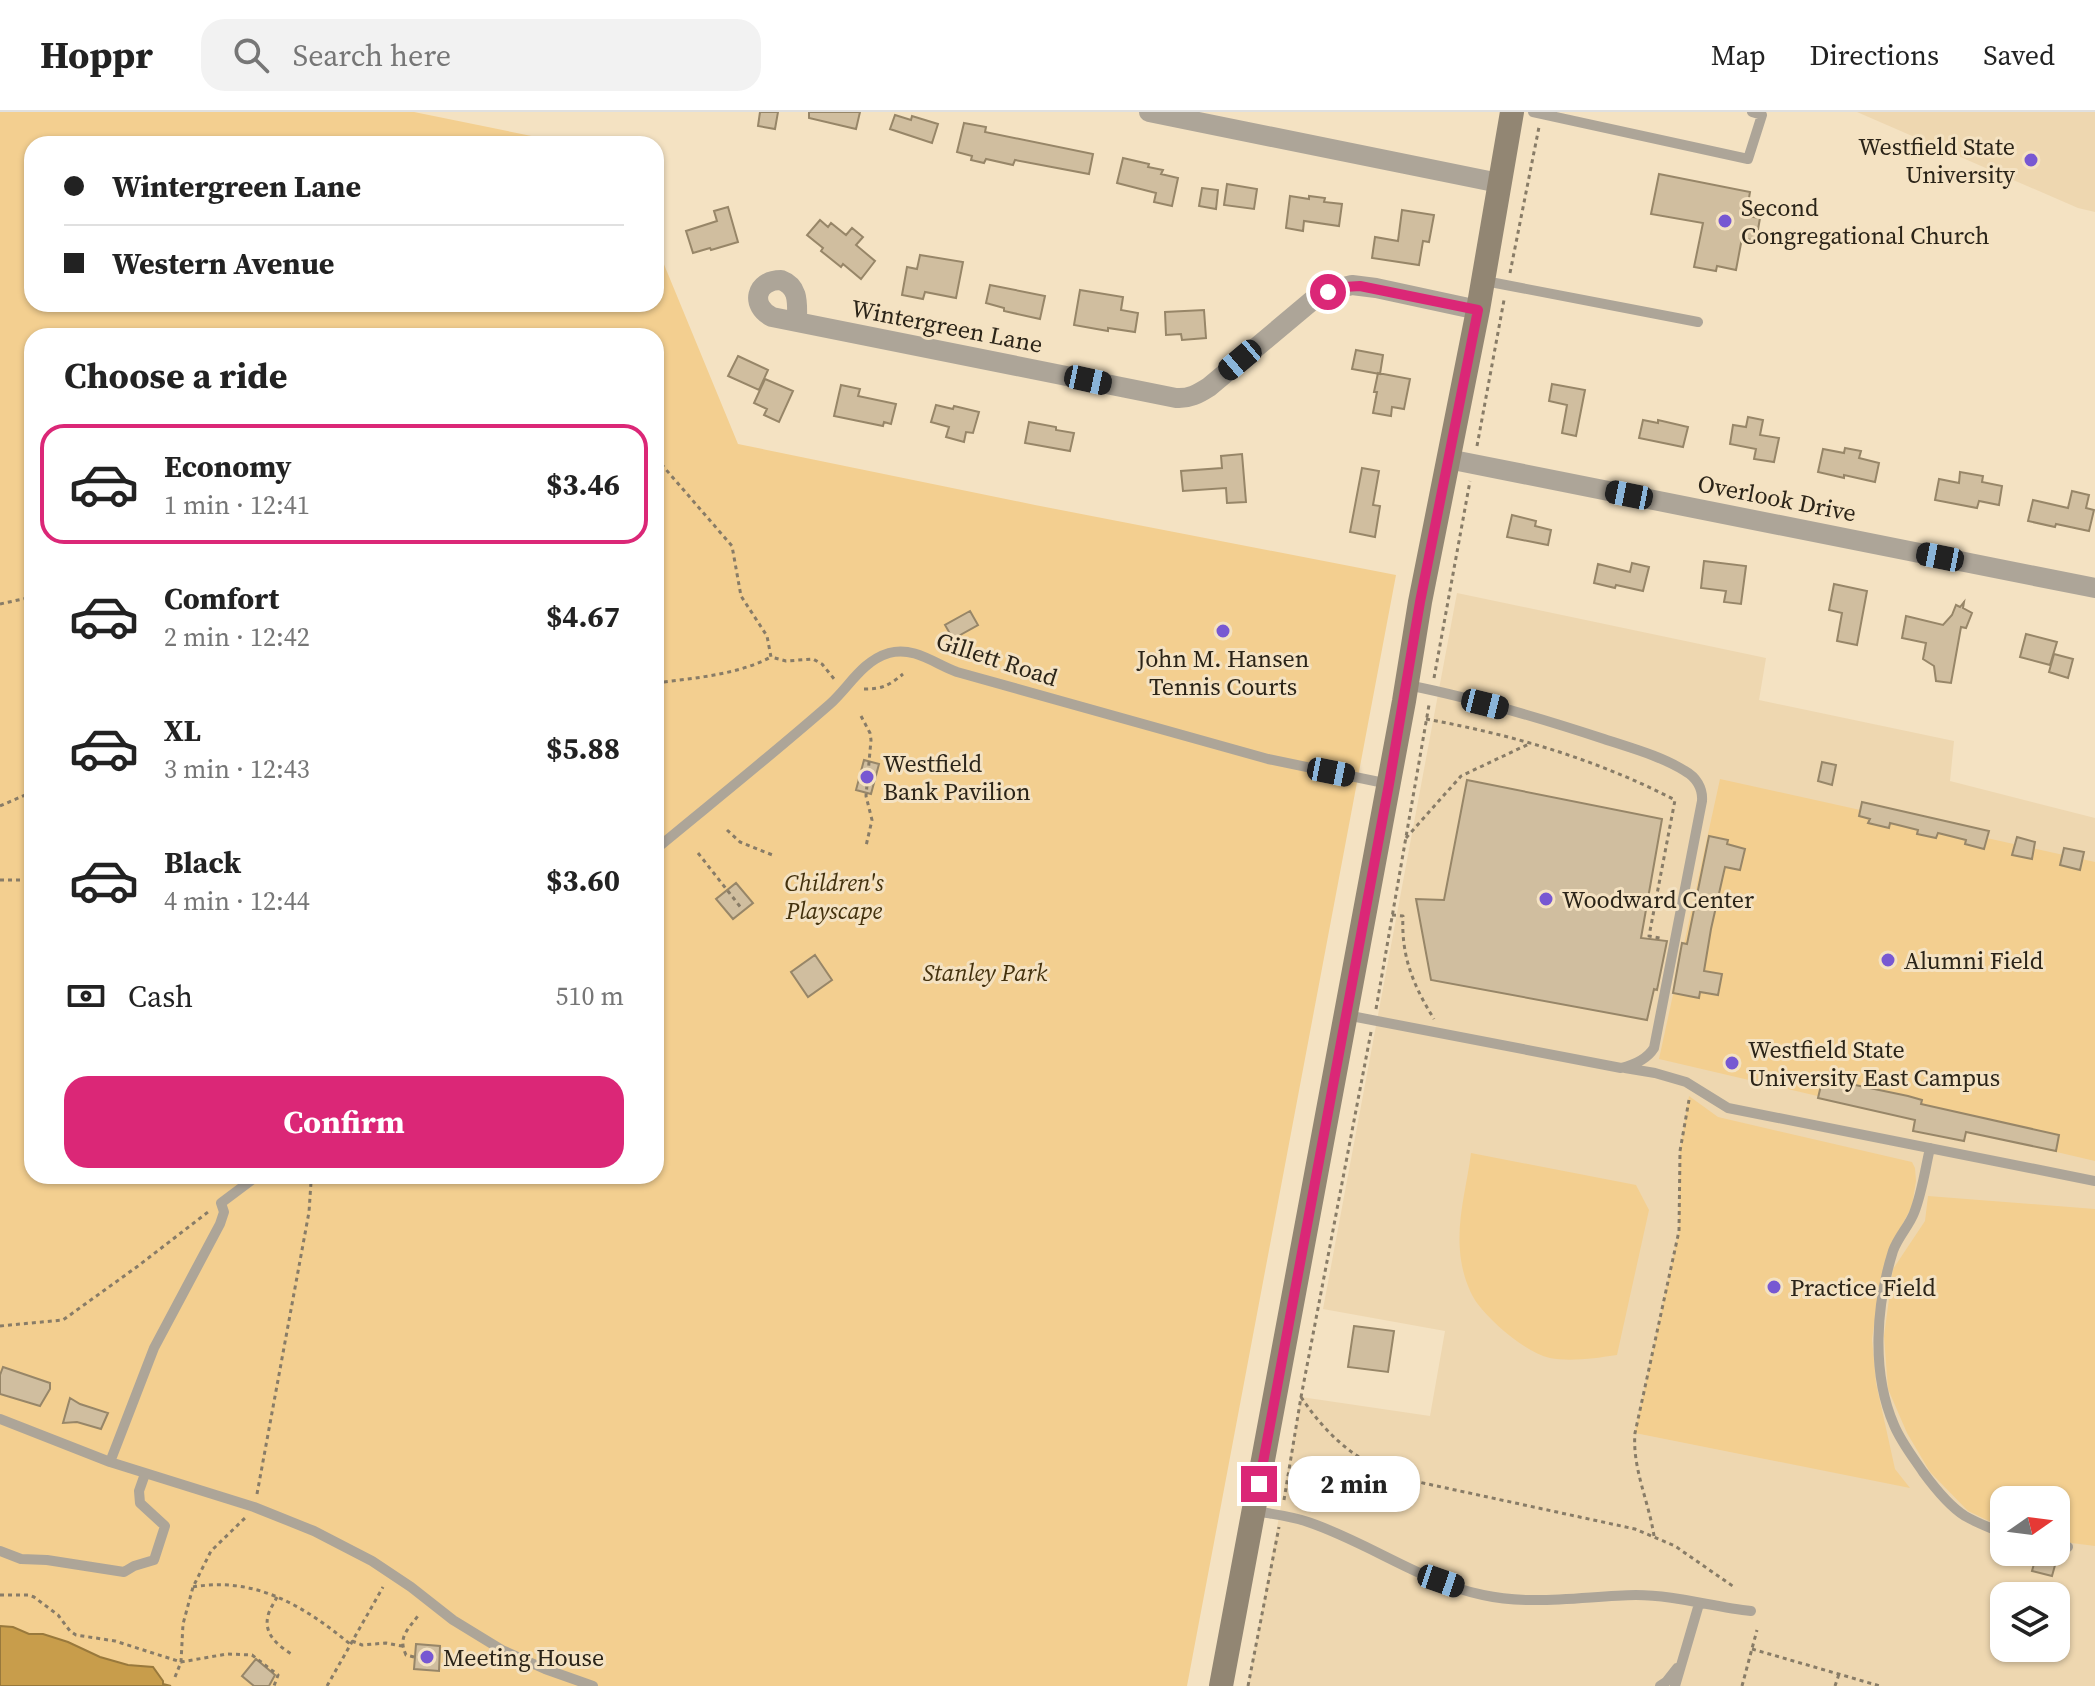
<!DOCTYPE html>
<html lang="en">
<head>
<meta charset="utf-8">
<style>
	body { margin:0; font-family:"Source Serif 4",serif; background:#f2f2f2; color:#222; height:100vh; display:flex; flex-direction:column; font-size:30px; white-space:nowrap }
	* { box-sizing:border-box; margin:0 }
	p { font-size:26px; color:#767676 }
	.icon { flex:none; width:44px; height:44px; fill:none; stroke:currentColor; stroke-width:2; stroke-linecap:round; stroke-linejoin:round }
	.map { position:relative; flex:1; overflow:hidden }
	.details { position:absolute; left:24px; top:216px; width:640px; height:856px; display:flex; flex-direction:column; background:#fff; border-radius:24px; box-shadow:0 2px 6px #0004 }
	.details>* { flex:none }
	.top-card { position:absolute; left:24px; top:24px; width:640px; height:176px; border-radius:24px; box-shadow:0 2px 6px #0004; display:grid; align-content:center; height:176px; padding:0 40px; background:#fff }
	.needle { width:52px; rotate:76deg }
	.tools { position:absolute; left:1990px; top:1374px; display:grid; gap:16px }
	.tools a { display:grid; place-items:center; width:80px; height:80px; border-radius:16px; background:#fff; box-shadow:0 2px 6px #0004; font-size:40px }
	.end { position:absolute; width:36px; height:36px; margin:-18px; border:10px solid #db2777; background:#fff; box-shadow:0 0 0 4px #fff }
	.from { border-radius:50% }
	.bubble { position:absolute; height:56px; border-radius:24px; background:#fff; box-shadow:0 2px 6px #0004; font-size:26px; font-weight:700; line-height:56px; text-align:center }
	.car { position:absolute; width:24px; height:48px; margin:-24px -12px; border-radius:10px; box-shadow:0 0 6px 2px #0007; background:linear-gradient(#222 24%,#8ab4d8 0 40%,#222 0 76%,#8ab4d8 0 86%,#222 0) }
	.top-card b { display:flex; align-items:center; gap:28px; height:76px; font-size:30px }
	.top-card b+b { border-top:2px solid #e0e0e0 }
	.top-card i { width:20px; height:20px; background:#222 }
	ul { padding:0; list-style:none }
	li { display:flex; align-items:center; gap:24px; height:120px; margin:0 16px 12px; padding:0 24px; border:4px solid transparent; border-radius:24px }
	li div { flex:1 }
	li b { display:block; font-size:30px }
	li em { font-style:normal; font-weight:700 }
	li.current { border-color:#db2777 }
	li>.icon { width:72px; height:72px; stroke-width:1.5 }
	h2 { padding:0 40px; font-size:36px; line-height:96px }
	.pay { display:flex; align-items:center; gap:20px; height:88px; padding:0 40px; font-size:30px }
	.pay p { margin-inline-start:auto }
	.cta { display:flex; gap:16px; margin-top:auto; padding:16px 40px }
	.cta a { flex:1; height:92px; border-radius:24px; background:#db2777; color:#fff; font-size:32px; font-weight:700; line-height:92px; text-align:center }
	header { display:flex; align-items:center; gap:48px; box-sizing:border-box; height:112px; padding:0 40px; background:#fff; border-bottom:2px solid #e0e0e0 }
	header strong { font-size:38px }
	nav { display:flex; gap:44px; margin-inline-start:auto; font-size:28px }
	.search { width:560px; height:72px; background:#f2f2f2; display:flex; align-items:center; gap:20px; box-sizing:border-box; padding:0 28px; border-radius:24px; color:#767676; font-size:30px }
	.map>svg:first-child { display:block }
	.built { fill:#eed7b0; fill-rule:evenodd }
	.green { fill:#f3cf90; fill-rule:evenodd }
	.water { fill:#c89d4b; stroke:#99793c; stroke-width:2 }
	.building { fill:#d0be9f; stroke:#978668; stroke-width:2 }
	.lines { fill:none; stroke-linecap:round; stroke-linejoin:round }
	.path { stroke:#887c67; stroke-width:3; stroke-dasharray:4 4; stroke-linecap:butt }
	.lane { stroke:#ada598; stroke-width:10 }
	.street { stroke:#ada598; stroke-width:20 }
	.secondary { stroke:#928673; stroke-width:24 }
	.route { stroke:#db2777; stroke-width:10 }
	.poi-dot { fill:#7758d2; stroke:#f4e2c2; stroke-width:3 }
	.labels { text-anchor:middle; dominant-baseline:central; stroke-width:6; stroke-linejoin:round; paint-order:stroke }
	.poi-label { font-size:24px; fill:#2b2418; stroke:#f4e2c2; text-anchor:start }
	.street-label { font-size:24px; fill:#2b2418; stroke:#f4e2c2 }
	.park-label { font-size:24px; font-style:italic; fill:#43310d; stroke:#f4e2c2 }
</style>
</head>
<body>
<header>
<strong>Hoppr</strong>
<div class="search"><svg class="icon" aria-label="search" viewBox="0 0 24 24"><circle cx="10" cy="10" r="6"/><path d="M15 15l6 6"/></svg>Search here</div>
<nav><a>Map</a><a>Directions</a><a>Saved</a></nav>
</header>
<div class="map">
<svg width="2095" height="1574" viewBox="0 0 2095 1574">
	<rect width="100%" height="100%" fill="#f4e2c2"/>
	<!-- built -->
	<path class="built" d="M1857 0H2095V100L2078 96Z
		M1457 481 1766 546 1759 588 1954 629 1950 669 2095 706V1574H1248L1301 1285 1430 1304 1445 1219 1323 1197ZM2004 1388H2056V1440H2004ZM2004 1484H2056V1536H2004Z"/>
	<!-- green -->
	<path class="green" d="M0 0H414L571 32H32V192H656V133L738 332 1035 393 1396 463 1187 1574H0ZM32 224H656V1064H32Z
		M1720 667 2095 750V1049L1659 947Z
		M1689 984 1718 1005 1912 1050 1915 1056 1916 1069 1912 1094 1899 1119 1878 1187 1872 1227 1876 1271 1895 1357 1910 1376 1635 1321 1679 1119 1680 1039Z
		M1471 1041 1636 1073 1649 1098 1617 1243C1597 1246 1570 1250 1550 1246 1525 1240 1492 1211 1477 1191 1467 1177 1461 1155 1460 1139 1457 1106 1467 1073 1471 1041Z
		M1928 1084 2095 1097V1434L2056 1429V1388H2004V1416L1968 1399 1930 1360 1907 1321 1888 1277 1884 1224 1893 1157 1925 1109Z"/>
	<!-- water -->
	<path class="water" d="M0 1514 13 1515 29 1522H43L68 1530 100 1545 128 1553 153 1555 163 1569V1572L171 1574H0Z"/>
	<!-- building -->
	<path class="building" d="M760 0H778L775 17 758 14Z
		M809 0H860L856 17 809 6Z
		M895 3 911 8 912 4 938 12 932 31 890 17Z
		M964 11 986 15 985 20 1093 42 1089 62 1015 48 1013 53 986 47 984 51 971 48 972 44 957 40Z
		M1123 46 1149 52 1148 55 1163 58 1161 62 1178 66 1172 94 1154 90 1156 81 1117 71Z
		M1659 62 1750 80 1746 104 1760 106 1756 129 1742 126 1736 158 1717 154 1716 159 1694 155 1703 111 1651 102Z
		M1227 72 1257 77 1254 97 1224 93Z
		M1202 76 1218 78 1216 97 1199 94Z
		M1290 84 1309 87V84L1325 86 1324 90 1342 92 1339 114 1304 109 1303 119 1286 116Z
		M728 95 738 130 711 138 710 136 693 141 686 119 717 109 714 99Z
		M1402 98 1434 103 1429 130 1423 129 1419 153 1372 146 1375 125 1398 129Z
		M820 108 828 115 831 111 846 123 852 116 863 125 856 133 875 149 861 167 843 152 841 155 821 139 823 136 807 123Z
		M920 143 963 150 956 186 925 180 923 187 902 183 907 155 917 157Z
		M990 173 1045 184 1040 207 1004 199V196L986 191Z
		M1080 178 1123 185 1121 198 1138 201 1135 220 1108 216V219L1074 213Z
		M1204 198 1206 226 1182 228 1181 222 1166 223 1165 200Z
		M1356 238 1383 243 1380 262 1352 257Z
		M738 244 768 258 759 278 728 264Z
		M1378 261 1410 267 1404 297 1392 295 1391 304 1373 301 1377 280H1374Z
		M765 267 793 279 779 310 764 303 767 297 754 291Z
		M1552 272 1585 278 1576 324 1562 321 1567 293 1549 289Z
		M841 273 860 277 858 284 896 292 891 312 884 310 883 314 834 304Z
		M936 293 953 297 954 294 979 300 973 321 966 320 964 330 946 325 949 315 931 310Z
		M1748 305 1763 308 1760 323 1779 326 1774 350 1754 347 1756 337 1730 332 1733 313 1746 315Z
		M1643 308 1658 311V308L1688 315 1683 335 1639 326Z
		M1029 310 1056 315V318L1074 321 1070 339 1025 331Z
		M1845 336 1861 339 1859 346 1879 351 1875 370 1844 363V366L1818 360 1823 337 1844 341Z
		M1242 342 1246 390 1227 391 1226 376 1183 379 1181 359 1222 356 1221 344Z
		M1362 356 1379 359 1373 393 1380 394 1375 425 1350 420Z
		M1960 360 1983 364 1982 370 2002 374 1999 393 1979 389 1977 396 1935 388 1939 367 1959 371Z
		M2072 379 2089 383 2086 396 2094 398 2089 419 2056 412 2055 415 2028 409 2033 388 2068 396Z
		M1512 403 1536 409 1535 414 1551 418 1548 433 1507 425Z
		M1704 449 1746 454 1741 492 1724 490 1726 479 1701 476Z
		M1632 451 1649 455 1643 479 1616 473 1615 476 1594 471 1598 452 1630 460Z
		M1834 472 1867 479 1857 533 1837 529 1842 501 1829 498Z
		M1964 490 1963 496 1972 501 1966 516 1961 515 1951 571 1936 569 1934 554 1923 547 1926 531 1902 526 1906 504 1943 513 1952 503 1956 493 1960 495Z
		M970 499 978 513 953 527 945 513Z
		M2026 522 2057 530 2050 553 2020 545Z
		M2054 542 2073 547 2068 566 2049 560Z
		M864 648 879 652 871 682 856 678Z
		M1822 650 1836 653 1832 673 1818 669Z
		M1467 668 1662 707 1641 826 1667 829 1657 878 1654 877 1647 908 1431 868 1416 787 1444 788Z
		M1862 690 1989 719 1984 737 1965 732 1966 728 1938 721 1936 726 1917 722 1918 718 1890 711 1889 716 1868 711 1870 707 1859 704Z
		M1709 724 1728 728 1727 732 1745 737 1740 758 1725 755 1711 817 1704 859 1722 862 1718 883 1700 880 1699 886 1673 881 1682 831 1687 832Z
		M2017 725 2035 730 2032 747 2012 743Z
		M2064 736 2084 740 2080 758 2060 753Z
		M736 771 753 791 733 807 716 787Z
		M815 843 832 868 808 885 791 860Z
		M1831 968 1908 984 1922 988 1921 992 2059 1023 2056 1039 1966 1020 1964 1029 1913 1019 1915 1008 1818 986 1822 969 1831 971Z
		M1354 1214 1394 1219 1388 1260 1348 1255Z
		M3 1255 50 1271V1277L40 1294 0 1282V1263Z
		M70 1286 80 1292 108 1301 101 1317 77 1310 63 1311Z
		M2037 1441 2057 1446 2052 1464 2032 1459Z
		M416 1532 440 1534 439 1559 414 1557Z
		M256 1547 275 1563 269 1574H254L242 1564Z"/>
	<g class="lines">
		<!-- path -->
		<path class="path" d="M1510 161 1539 15
			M1477 334 1504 188
			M656 346 732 434 741 484 767 524 771 545 786 549 813 547 822 552 835 568
			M0 492 32 485
			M1434 566 1470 369
			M656 571C694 566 737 563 771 545
			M864 577C883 577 888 574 903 562
			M861 604 870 621 871 628 866 684 872 708 866 734
			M1426 607C1513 623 1596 647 1675 688L1649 824 1660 826
			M0 694 32 680
			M727 718 740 730 775 744
			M1406 726 1461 664 1531 631
			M698 741 742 797
			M0 768H32
			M1392 803 1403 804C1401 844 1413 873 1434 907
			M1376 897 1429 593
			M0 1214 63 1208 138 1154 208 1100
			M1301 1285C1327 1324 1356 1349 1400 1366L1635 1417 1675 1434 1734 1475
			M257 1382 309 1100 311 1070 309 1064
			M1284 1388 1301 1285 1371 920
			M1654 1424C1649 1390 1632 1356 1635 1321L1679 1119 1680 1039 1689 988
			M193 1475C255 1464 304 1494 350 1532
			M0 1483H29L34 1485 58 1503 70 1519 76 1523 115 1529 181 1550 227 1542 252 1543 278 1563 274 1574
			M277 1485C274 1491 269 1498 268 1504 263 1523 280 1535 293 1543
			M352 1529 362 1533 386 1531 402 1534
			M1752 1537 1880 1574
			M414 1545 406 1543C397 1524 409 1517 420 1501
			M175 1565 181 1550 183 1512 193 1475 211 1439 245 1406
			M327 1574 383 1475
			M1248 1574 1279 1415
			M1742 1574 1757 1518
			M1835 1574 1839 1562"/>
		<!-- lane -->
		<path class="lane" d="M1533 0 1748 47 1762 3 1752 0
			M1485 169 1698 210
			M656 737C714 689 773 642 830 592 849 575 862 549 889 541 914 534 935 552 957 560L1268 647 1389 672
			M1346 903 1621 956C1634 953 1647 947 1654 936L1702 689C1703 676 1696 665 1685 659 1661 644 1631 636 1604 627 1540 606 1474 586 1407 573
			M1625 956 1655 961 1686 970 1728 996 2095 1069
			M1930 1036C1925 1058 1922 1081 1914 1101 1909 1114 1898 1125 1893 1139 1876 1193 1871 1260 1894 1313 1901 1330 1913 1345 1923 1360 1934 1375 1949 1394 1965 1404 1977 1411 1991 1416 2004 1422
			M0 1307 110 1350 254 1395 314 1419 372 1449 411 1475 453 1508 502 1538 545 1557 593 1574
			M110 1350 154 1236 220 1112 224 1100 221 1091 257 1064
			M1254 1399C1272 1402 1291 1404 1308 1410 1368 1430 1421 1470 1483 1483 1533 1494 1586 1484 1636 1483 1675 1483 1713 1495 1751 1499
			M2056 1433 2068 1435
			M0 1439 21 1447 47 1448 124 1460 134 1454 154 1448 165 1414 140 1391 139 1379 145 1362
			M1660 1574 1666 1570 1677 1556
			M1675 1574 1699 1492"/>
		<!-- street -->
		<path class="street" d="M1149 0 1499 71
			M797 210C797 193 800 175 781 168 755 168 750 194 772 205L1176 286C1189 287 1198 282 1209 275L1314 187 1336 177 1352 173 1376 176 1478 198
			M1448 347 2095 476"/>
		<!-- secondary -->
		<path class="secondary" d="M1221 1574 1404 589 1420 490 1478 198 1512 0"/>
	</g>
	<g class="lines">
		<!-- route -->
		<path class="route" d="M1259 1372 1389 672 1420 490 1478 198 1360 174 1344 175 1328 180"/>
	</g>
	<!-- markers -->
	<g class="poi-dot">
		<circle cx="2031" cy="48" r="8"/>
		<circle cx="1725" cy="109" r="8"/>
		<circle cx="1223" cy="519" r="8"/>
		<circle cx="867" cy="665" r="8"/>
		<circle cx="1546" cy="787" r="8"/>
		<circle cx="1888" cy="848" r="8"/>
		<circle cx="1732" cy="951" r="8"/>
		<circle cx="1774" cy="1175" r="8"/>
		<circle cx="427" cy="1545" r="8"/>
	</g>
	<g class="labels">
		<!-- poi labels -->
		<g class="poi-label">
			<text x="2015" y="34" text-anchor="end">Westfield State<tspan x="2015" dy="28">University</tspan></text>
			<text x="1741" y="95">Second<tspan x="1741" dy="28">Congregational Church</tspan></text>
			<text x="1223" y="546" text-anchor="middle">John M. Hansen<tspan x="1223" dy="28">Tennis Courts</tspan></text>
			<text x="883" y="651">Westfield<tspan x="883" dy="28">Bank Pavilion</tspan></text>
			<text x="1562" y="787">Woodward Center</text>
			<text x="1904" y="848">Alumni Field</text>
			<text x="1748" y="937">Westfield State<tspan x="1748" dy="28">University East Campus</tspan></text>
			<text x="1790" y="1175">Practice Field</text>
			<text x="443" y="1545">Meeting House</text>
		</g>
		<!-- street labels -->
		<g class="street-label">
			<text transform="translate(947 214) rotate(11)">Wintergreen Lane</text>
			<text transform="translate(1777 386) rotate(11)">Overlook Drive</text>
			<text transform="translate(997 547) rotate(18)">Gillett Road</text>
		</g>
		<!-- park labels -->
		<g class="park-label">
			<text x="834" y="770">Children's<tspan x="834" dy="28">Playscape</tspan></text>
			<text x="985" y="860">Stanley Park</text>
		</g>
	</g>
</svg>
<div class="tools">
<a><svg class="needle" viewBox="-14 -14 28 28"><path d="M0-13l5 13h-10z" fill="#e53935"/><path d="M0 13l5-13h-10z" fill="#767676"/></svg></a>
<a><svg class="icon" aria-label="layers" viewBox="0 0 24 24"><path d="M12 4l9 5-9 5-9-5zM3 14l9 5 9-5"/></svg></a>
</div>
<i class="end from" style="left:1328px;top:180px"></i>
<i class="end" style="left:1259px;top:1372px"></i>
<div class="bubble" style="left:1288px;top:1344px;width:132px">2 min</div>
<i class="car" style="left:1240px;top:248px;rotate:230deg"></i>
<i class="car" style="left:1088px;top:268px;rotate:102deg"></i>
<i class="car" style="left:1629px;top:383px;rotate:281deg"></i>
<i class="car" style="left:1940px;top:445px;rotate:281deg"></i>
<i class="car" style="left:1485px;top:592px;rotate:104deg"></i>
<i class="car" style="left:1331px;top:660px;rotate:101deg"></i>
<i class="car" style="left:1441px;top:1469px;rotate:109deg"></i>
<div class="top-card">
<b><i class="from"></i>Wintergreen Lane</b>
<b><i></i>Western Avenue</b>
</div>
<section class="details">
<h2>Choose a ride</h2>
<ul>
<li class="current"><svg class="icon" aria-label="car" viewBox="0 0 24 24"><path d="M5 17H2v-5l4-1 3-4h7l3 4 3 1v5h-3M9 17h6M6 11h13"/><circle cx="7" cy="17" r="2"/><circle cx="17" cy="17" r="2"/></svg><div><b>Economy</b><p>1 min · 12:41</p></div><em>$3.46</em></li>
<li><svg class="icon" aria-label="car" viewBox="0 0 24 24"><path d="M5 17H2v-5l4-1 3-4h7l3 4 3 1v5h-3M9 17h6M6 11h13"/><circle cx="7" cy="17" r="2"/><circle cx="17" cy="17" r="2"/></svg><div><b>Comfort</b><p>2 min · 12:42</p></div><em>$4.67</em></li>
<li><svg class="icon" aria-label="car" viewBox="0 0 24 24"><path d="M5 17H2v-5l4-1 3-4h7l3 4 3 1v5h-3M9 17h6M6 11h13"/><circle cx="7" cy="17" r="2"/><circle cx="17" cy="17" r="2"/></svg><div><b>XL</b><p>3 min · 12:43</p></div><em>$5.88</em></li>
<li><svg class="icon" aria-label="car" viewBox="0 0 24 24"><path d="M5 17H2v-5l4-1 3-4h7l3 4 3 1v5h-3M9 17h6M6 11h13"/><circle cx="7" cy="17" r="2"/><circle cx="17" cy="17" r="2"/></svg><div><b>Black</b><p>4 min · 12:44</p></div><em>$3.60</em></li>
</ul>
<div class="pay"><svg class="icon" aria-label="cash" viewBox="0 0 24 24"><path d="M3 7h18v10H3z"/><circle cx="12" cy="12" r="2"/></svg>Cash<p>510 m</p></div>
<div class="cta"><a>Confirm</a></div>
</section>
</div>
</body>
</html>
